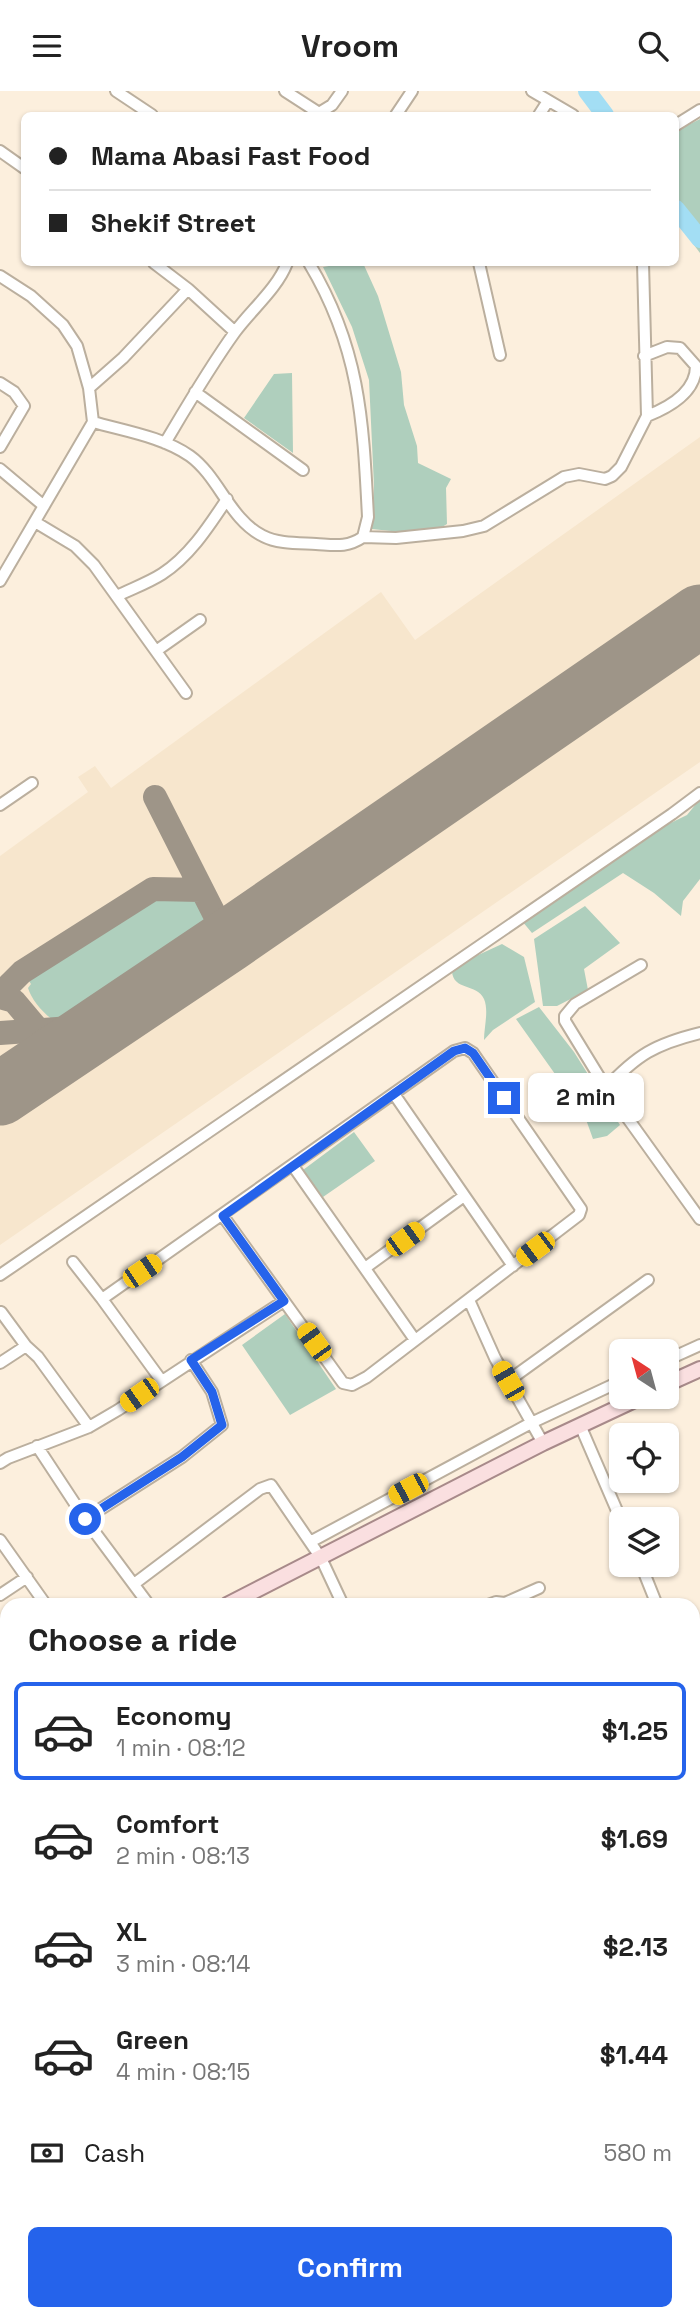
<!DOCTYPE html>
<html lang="en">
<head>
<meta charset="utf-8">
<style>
	body { margin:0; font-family:"Space Grotesk",sans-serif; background:#f2f2f2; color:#222; height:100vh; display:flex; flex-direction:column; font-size:26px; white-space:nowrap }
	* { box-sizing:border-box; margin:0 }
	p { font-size:23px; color:#767676 }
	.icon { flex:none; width:38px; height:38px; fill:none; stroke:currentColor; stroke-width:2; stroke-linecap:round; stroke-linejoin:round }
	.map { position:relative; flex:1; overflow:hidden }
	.side { position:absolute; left:0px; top:1507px; width:700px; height:723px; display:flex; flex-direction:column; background:#fff; border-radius:21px 21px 0 0; box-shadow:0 2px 5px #0004 }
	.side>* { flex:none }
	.hud { position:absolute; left:21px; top:21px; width:658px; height:154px; border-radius:10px; box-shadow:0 2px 5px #0004; display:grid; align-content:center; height:154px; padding:0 28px; background:#fff }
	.needle { width:46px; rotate:324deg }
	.controls { position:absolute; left:609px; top:1248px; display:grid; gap:14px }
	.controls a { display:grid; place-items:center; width:70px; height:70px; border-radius:10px; background:#fff; box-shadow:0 2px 5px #0004; font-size:35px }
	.end { position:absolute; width:32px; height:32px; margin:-16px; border:9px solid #2563eb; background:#fff; box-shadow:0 0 0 4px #fff }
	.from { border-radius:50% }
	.bubble { position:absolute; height:49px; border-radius:10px; background:#fff; box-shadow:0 2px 5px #0004; font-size:23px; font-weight:800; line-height:49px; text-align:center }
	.car { position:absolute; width:21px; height:42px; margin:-21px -10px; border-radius:9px; box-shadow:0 0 5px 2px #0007; background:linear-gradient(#f5c518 24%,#345 0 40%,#f5c518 0 76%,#345 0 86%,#f5c518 0) }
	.hud b { display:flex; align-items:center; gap:24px; height:66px; font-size:26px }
	.hud b+b { border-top:2px solid #e0e0e0 }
	.hud i { width:18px; height:18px; background:#222 }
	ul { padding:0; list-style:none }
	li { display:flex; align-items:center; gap:21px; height:98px; margin:0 14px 10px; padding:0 14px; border:4px solid transparent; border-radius:10px }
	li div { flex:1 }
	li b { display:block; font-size:26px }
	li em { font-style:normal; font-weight:800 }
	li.on { border-color:#2563eb }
	li>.icon { width:63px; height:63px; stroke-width:1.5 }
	h2 { padding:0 28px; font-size:32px; line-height:84px }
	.pay { display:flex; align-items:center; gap:18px; height:77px; padding:0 28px; font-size:26px }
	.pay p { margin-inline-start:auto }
	.cta { display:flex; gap:14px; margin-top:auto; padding:14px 28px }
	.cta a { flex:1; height:80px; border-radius:10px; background:#2563eb; color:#fff; font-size:28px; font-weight:800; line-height:80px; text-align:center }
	header { display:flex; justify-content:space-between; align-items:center; height:91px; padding:0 28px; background:#fff; font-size:32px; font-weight:800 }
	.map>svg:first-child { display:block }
	.commercial { fill:#f8dfe9 }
	.built { fill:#f7e6cd }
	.green { fill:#afcfbd }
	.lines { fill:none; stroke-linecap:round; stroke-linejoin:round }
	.river { stroke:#a3def4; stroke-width:18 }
	.taxiway { stroke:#9e9588; stroke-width:24 }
	.runway { stroke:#9e9588; stroke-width:63 }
	.minor-casing { stroke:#bbaf9e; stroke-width:14 }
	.major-casing { stroke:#a88a8a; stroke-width:18 }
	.highway-casing { stroke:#a88a8a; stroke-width:19 }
	.minor { stroke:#fff; stroke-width:10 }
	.major { stroke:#fadfe0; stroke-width:14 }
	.highway { stroke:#f6cacc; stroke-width:16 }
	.route { stroke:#2563eb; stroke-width:9 }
</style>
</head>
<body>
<header><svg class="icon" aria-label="menu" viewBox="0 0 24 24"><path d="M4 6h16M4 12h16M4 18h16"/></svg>Vroom<svg class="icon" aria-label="search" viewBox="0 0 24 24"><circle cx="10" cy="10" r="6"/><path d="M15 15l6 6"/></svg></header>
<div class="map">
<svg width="700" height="2228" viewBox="0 0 700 2228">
	<rect width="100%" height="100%" fill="#fcefdd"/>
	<!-- commercial -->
	<path class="commercial" d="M700 1590V1805L693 1808V1725L696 1723 693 1715V1593Z"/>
	<!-- built -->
	<path class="built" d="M700 346V671L0 1154V765L88 701 78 686 95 675 111 697 381 501 415 549Z"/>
	<!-- green -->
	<path class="green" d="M700 28V162L676 130V40Z
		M346 172H363L378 205 401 281 404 314 417 355 418 372 451 388 446 397 447 433C427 446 395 440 372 438L374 395 369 289 352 236 323 176Z
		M292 282 293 362 244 327 274 283Z
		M700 708V788L683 810 681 825 654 802 623 782 532 842 522 830 648 743 687 724Z
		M161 803 197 806 207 824 206 834 84 920 53 929C43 922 31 908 28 897L31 893 27 887Z
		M585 815 620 852 584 878 588 899 557 915H543L534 848Z
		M502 853 524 866 535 911 493 939 484 949C484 936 489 920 484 908 477 892 453 900 452 880L463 871Z
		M539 916 574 961 620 1034 607 1045 593 1048 584 1023 566 1004 555 983 516 928Z
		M354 1041 375 1070 323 1106 303 1079Z
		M285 1223 336 1298 290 1324 242 1254Z"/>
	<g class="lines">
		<!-- river -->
		<path class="river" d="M587 0 605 24
			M676 118 700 148"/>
		<!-- taxiway -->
		<path class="taxiway" d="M155 706 228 850
			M0 903 22 881 153 798 201 799
			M0 906 14 910 51 954 69 957
			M0 942 85 936 109 930"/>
		<!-- runway -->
		<path class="runway" d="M0 1003 228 850 700 525"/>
		<!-- minor casing -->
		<g class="minor-casing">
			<path id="minor" d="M116 0 152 24
				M285 0 319 22 332 14 342 0
				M532 0 573 24
				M396 24 412 0
				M539 24 548 10
				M676 34 700 19
				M0 60 24 77
				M154 172 188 198 235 241
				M309 172C360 257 363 329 368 426L363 446
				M479 172 500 264
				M0 185 31 205 63 234 77 255 89 297 93 331 0 490
				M644 265 667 256 680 257 696 275C696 301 670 316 647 325
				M0 292 14 301 24 315 0 356
				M89 297 123 267 188 198
				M195 301 303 379
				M93 331C125 340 163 346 190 365 219 386 230 429 263 445 278 453 300 452 316 453 334 454 347 457 363 446
				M165 352C187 315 209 277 235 241 251 219 277 198 287 172
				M0 378 44 415
				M35 431 75 455 94 474 186 602
				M363 446 396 447 463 440 484 435 564 386 579 383 605 388 612 385 621 376 647 325 643 172
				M117 505C131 498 148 492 162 483 190 465 209 435 227 408
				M156 560 200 529
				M0 714 32 692
				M641 874 575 913 565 925V930L606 997 700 1128
				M606 997C637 964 655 953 700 942
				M394 1003 513 1175
				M293 1075 415 1249
				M73 1171 102 1208 161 1289
				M365 1177 464 1105
				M0 1184 672 723 700 702
				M102 1208 454 960 465 957 473 962 581 1118 579 1124 367 1286 352 1294 343 1292 223 1125
				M469 1209 495 1267 543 1352
				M1 1221 26 1255 38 1266 89 1336
				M667 1269 700 1254
				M0 1272 26 1255
				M508 1290 648 1189
				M580 1334 621 1429
				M37 1355 85 1428 149 1514
				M0 1372 8 1367 89 1336 118 1319 284 1210
				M85 1428 182 1366 222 1334 212 1301 191 1269
				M0 1449 46 1514
				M310 1451 531 1332 621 1290
				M641 1474 657 1514
				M134 1493 260 1398 271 1394 321 1467 343 1514
				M0 1504 27 1486
				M488 1514 496 1511 505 1512 539 1497
				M0 1565 7 1560
				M0 1936 7 1946
				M0 2019 7 2014
				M693 2033 700 2047
				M693 2055 700 2052
				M0 2079 7 2084
				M693 2163 700 2159
				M0 2183 7 2189
				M0 2208 7 2199
				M51 2222 56 2228
				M421 2222 424 2228
				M597 2222 599 2228
				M90 2228 92 2222
				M342 2228 353 2222
				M576 2228 587 2222"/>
		</g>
		<!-- major casing -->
		<g class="major-casing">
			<path id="major" d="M667 1293 700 1278
				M227 1514 543 1352 641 1306
				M0 1627 7 1624"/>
		</g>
		<!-- highway casing -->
		<g class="highway-casing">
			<path id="highway" d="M0 1696 7 1709
				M0 1735 7 1750
				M232 2222 235 2228
				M251 2222 253 2228"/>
		</g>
		<!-- minor -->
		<use href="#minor" class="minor"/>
		<!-- major -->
		<use href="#major" class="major"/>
		<!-- highway -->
		<use href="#highway" class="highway"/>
	</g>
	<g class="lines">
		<!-- route -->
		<path class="route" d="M85 1428 182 1366 222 1334 212 1301 191 1269 284 1210 223 1125 454 960 465 957 473 962 504 1007"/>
	</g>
</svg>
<div class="controls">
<a><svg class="needle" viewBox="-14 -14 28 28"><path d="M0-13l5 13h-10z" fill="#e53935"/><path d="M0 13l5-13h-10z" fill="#767676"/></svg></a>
<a><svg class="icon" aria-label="locate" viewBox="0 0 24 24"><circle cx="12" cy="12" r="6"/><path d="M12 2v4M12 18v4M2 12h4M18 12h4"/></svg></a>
<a><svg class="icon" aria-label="layers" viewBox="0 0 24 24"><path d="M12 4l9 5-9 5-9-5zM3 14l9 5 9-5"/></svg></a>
</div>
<i class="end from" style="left:85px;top:1428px"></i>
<i class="end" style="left:504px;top:1007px"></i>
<div class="bubble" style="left:528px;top:982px;width:116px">2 min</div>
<i class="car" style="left:405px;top:1148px;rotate:54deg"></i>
<i class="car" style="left:535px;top:1158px;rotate:233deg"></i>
<i class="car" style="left:142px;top:1180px;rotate:56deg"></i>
<i class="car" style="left:314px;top:1251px;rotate:324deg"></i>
<i class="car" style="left:508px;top:1290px;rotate:330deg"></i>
<i class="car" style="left:139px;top:1304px;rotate:235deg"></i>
<i class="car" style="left:408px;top:1398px;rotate:242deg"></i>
<div class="hud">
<b><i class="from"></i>Mama Abasi Fast Food</b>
<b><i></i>Shekif Street</b>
</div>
<section class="side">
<h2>Choose a ride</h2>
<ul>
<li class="on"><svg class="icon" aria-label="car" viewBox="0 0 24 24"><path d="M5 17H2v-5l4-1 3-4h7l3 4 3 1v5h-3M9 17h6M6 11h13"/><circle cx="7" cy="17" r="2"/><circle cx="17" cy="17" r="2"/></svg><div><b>Economy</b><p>1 min · 08:12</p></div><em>$1.25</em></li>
<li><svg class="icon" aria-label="car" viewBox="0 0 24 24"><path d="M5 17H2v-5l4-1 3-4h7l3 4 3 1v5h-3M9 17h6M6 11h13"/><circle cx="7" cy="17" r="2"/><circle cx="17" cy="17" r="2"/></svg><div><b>Comfort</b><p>2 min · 08:13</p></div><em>$1.69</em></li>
<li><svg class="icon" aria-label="car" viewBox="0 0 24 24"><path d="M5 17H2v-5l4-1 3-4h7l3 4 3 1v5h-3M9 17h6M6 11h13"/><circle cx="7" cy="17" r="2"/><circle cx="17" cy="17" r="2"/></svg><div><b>XL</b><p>3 min · 08:14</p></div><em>$2.13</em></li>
<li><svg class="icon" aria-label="car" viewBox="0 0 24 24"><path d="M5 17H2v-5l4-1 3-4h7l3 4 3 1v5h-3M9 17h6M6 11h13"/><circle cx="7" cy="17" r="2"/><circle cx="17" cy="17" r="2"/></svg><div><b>Green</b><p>4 min · 08:15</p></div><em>$1.44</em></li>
</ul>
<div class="pay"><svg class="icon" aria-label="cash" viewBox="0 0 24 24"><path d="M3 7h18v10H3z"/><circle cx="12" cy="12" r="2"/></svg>Cash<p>580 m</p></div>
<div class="cta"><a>Confirm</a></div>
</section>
</div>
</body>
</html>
